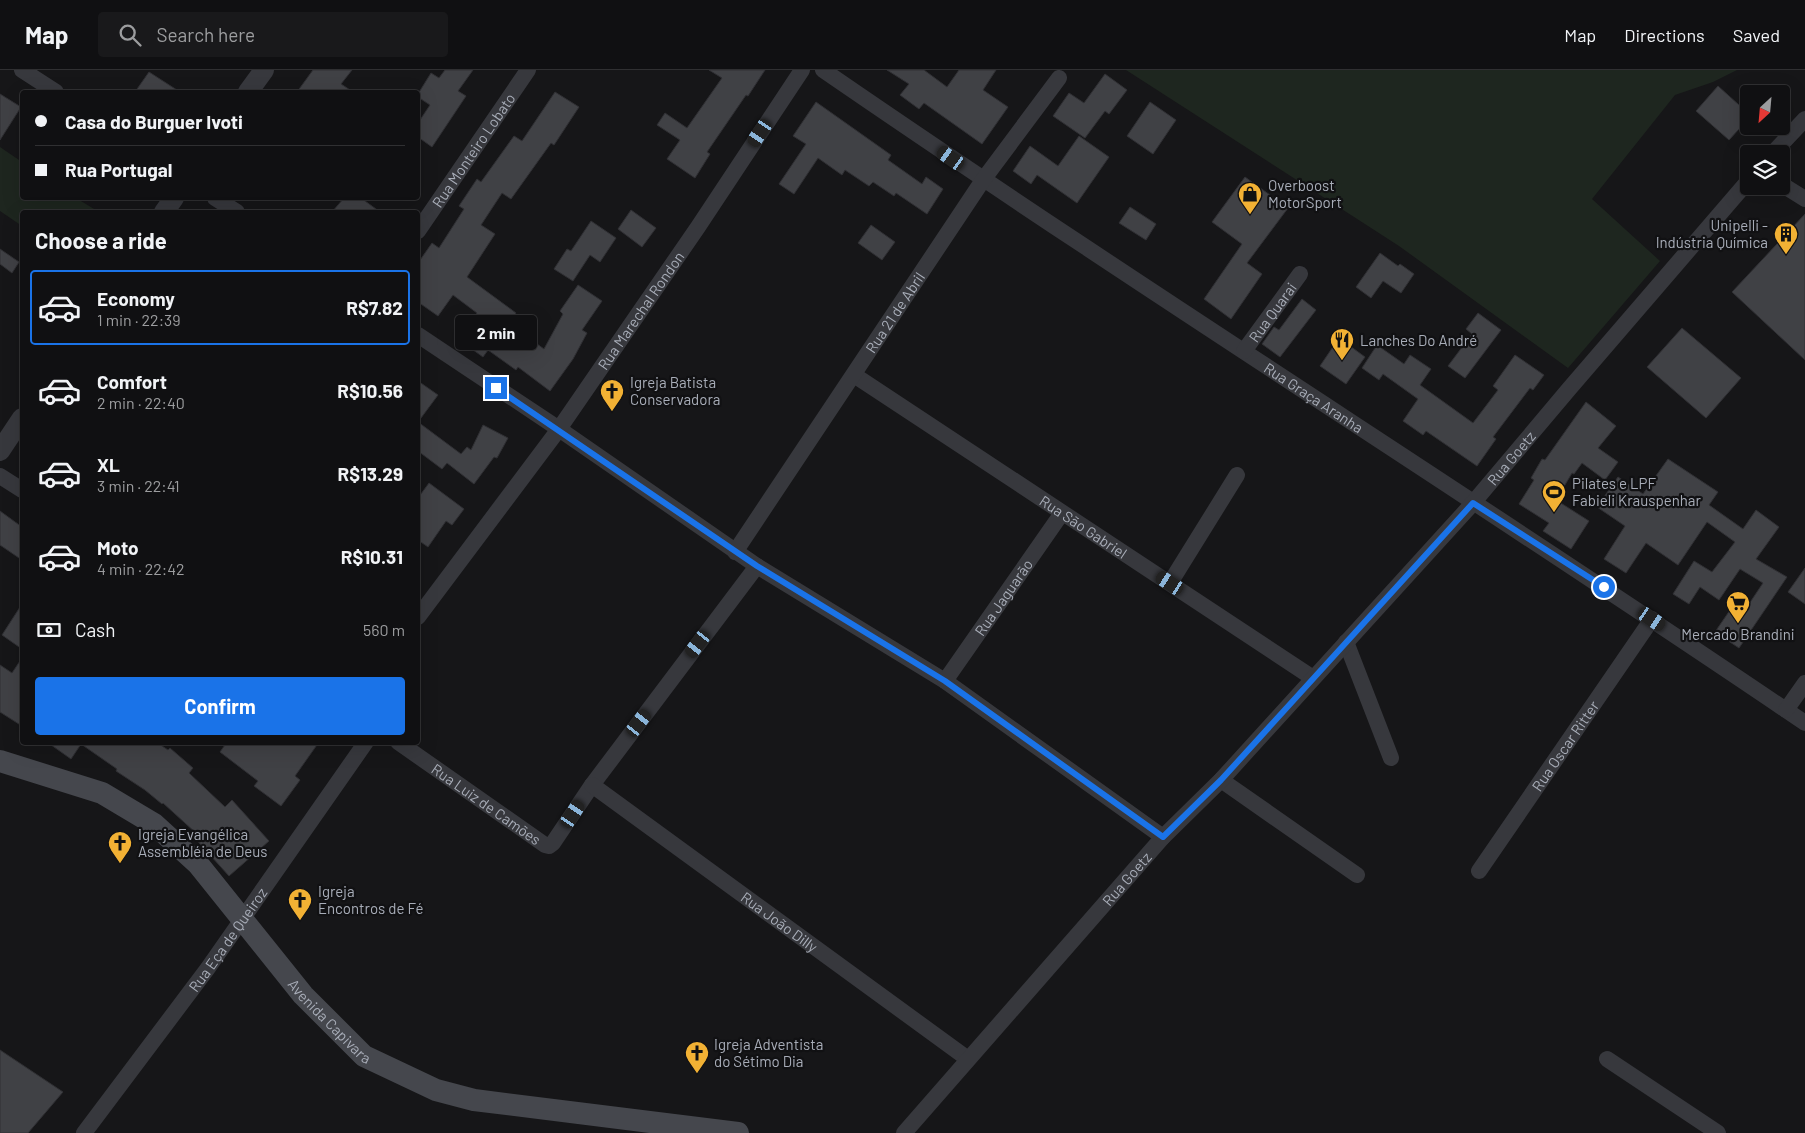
<!DOCTYPE html>
<html lang="en">
<head>
<meta charset="utf-8">
<style>
	body { margin:0; font-family:Barlow,sans-serif; background:#19191b; color:#f1f3f6; height:100vh; display:flex; flex-direction:column; font-size:19px; white-space:nowrap }
	* { box-sizing:border-box; margin:0 }
	p { font-size:16px; color:#9c9d9f }
	.icon { flex:none; width:28px; height:28px; fill:none; stroke:currentColor; stroke-width:2; stroke-linecap:round; stroke-linejoin:round }
	.map { position:relative; flex:1; overflow:hidden }
	.panel { position:absolute; left:20px; top:140px; width:400px; height:535px; display:flex; flex-direction:column; background:#101012; border-radius:5px; box-shadow:0 5px 20px #0002,0 0 0 1px #303032 }
	.panel>* { flex:none }
	.banner { position:absolute; left:20px; top:20px; width:400px; height:110px; border-radius:5px; box-shadow:0 5px 20px #0002,0 0 0 1px #303032; display:grid; align-content:center; height:110px; padding:0 15px; background:#101012 }
	.needle { width:32px; rotate:206deg }
	.controls { position:absolute; left:1740px; top:15px; display:grid; gap:10px }
	.controls a { display:grid; place-items:center; width:50px; height:50px; border-radius:5px; background:#101012; box-shadow:0 5px 20px #0002,0 0 0 1px #303032; font-size:25px }
	.end { position:absolute; width:22px; height:22px; margin:-11px; border:6px solid #1a73e8; background:#fff; box-shadow:0 0 0 2px #fff }
	.from { border-radius:50% }
	.bubble { position:absolute; height:35px; border-radius:5px; background:#101012; box-shadow:0 5px 20px #0002,0 0 0 1px #303032; font-size:16px; font-weight:700; line-height:35px; text-align:center }
	.car { position:absolute; width:15px; height:30px; margin:-15px -8px; border-radius:6px; box-shadow:0 0 4px 1px #0007; background:linear-gradient(#222 24%,#8ab4d8 0 40%,#222 0 76%,#8ab4d8 0 86%,#222 0) }
	.banner b { display:flex; align-items:center; gap:18px; height:48px; font-size:19px }
	.banner b+b { border-top:1px solid #303032 }
	.banner i { width:12px; height:12px; background:#f1f3f6 }
	ul { padding:0; list-style:none }
	li { display:flex; align-items:center; gap:15px; height:75px; margin:0 10px 8px; padding:0 5px; border:2px solid transparent; border-radius:5px }
	li div { flex:1 }
	li b { display:block; font-size:19px }
	li em { font-style:normal; font-weight:700 }
	li.on { border-color:#1a73e8 }
	li>.icon { width:45px; height:45px; stroke-width:1.5 }
	h2 { padding:0 15px; font-size:22px; line-height:60px }
	.pay { display:flex; align-items:center; gap:12px; height:55px; padding:0 15px; font-size:19px }
	.pay p { margin-inline-start:auto }
	.action { display:flex; gap:10px; margin-top:auto; padding:10px 15px }
	.action a { flex:1; height:58px; border-radius:5px; background:#1a73e8; color:#fff; font-size:20px; font-weight:700; line-height:58px; text-align:center }
	header { display:flex; align-items:center; gap:30px; box-sizing:border-box; height:70px; padding:0 25px; background:#101012; border-bottom:1px solid #303032 }
	header strong { font-size:24px }
	nav { display:flex; gap:28px; margin-inline-start:auto; font-size:18px }
	.search { width:350px; height:45px; background:#19191b; display:flex; align-items:center; gap:12px; box-sizing:border-box; padding:0 18px; border-radius:5px; color:#9c9d9f; font-size:19px }
	.map>svg:first-child { display:block }
	.green { fill:#1e261f }
	.building { fill:#404145; stroke:#303034 }
	.lines { fill:none; stroke-linecap:round; stroke-linejoin:round }
	.minor { stroke:#37383d; stroke-width:16 }
	.tertiary { stroke:#37383d; stroke-width:20 }
	.secondary { stroke:#45474d; stroke-width:22 }
	.route { stroke:#1a73e8; stroke-width:6 }
	.labels { text-anchor:middle; dominant-baseline:central; stroke-width:4.5; stroke-linejoin:round; paint-order:stroke }
	.street-label { font-size:15px; fill:#a8adb8; stroke:#111113 }
	.poi-label { font-size:15px; fill:#a8adb8; stroke:#111113; text-anchor:start }
</style>
</head>
<body>
<header>
<strong>Map</strong>
<div class="search"><svg class="icon" aria-label="search" viewBox="0 0 24 24"><circle cx="10" cy="10" r="6"/><path d="M15 15l6 6"/></svg>Search here</div>
<nav><a>Map</a><a>Directions</a><a>Saved</a></nav>
</header>
<div class="map">
<svg width="1805" height="1063" viewBox="0 0 1805 1063">
	<rect width="100%" height="100%" fill="#161618"/>
	<!-- green -->
	<path class="green" d="M1126 0H1737L1713 12 1675 25 1592 129 1660 191 1568 298 1399 176Z
		M0 77 22 92V128H76L99 142H22V156L0 141Z"/>
	<!-- building -->
	<path class="building" d="M313 0H352L341 14 353 22H297Z
		M445 0H473L458 21 466 26 432 77 418 67V53L430 35 418 27V24L431 3 439 8Z
		M709 0H765L748 26 746 25 707 82 710 84 695 108 667 89 680 70 657 55 665 43 687 58 722 8Z
		M887 0H924L947 17 959 0H996L983 20 1008 37 982 74 924 33 919 39 900 25 909 14Z
		M149 2 180 22H135Z
		M1105 4 1127 20 1109 44 1105 41 1085 68 1053 46 1069 23 1084 33Z
		M1718 16 1749 44V48L1729 70 1696 41Z
		M555 22 579 37 554 75 551 73 511 129 502 123 481 155 495 164 467 207 516 243 508 253 544 279 563 244 560 241 578 215 602 231 582 260 587 263 573 289 550 321 518 297 516 300 488 280 483 287 458 269 477 243 453 225 438 246 418 232V193L432 173 439 178 464 139 459 136 477 109 481 112 514 66 522 71Z
		M0 24 21 37 0 70Z
		M816 32 891 85 888 90 922 114 926 107 943 119 927 144 896 123 894 126 873 112 869 116 845 100 842 105 818 88 794 124 779 114 806 74 793 66Z
		M1150 32 1176 50 1153 84 1127 66Z
		M1079 66 1109 87 1077 133 1037 105 1031 114 1013 101 1030 76 1058 96Z
		M1245 107 1288 138 1247 193 1262 204 1231 249 1204 229 1242 174 1212 152Z
		M344 128H361L380 142H332Z
		M1130 137 1156 154 1146 170 1119 153Z
		M631 140 656 158 642 177 618 159Z
		M1805 144V290L1732 222Z
		M591 151 616 168 600 192 590 185 573 211 554 199 567 179 571 181Z
		M871 155 895 172 882 190 858 173Z
		M0 179 19 192 12 203 0 194Z
		M1380 183 1398 196 1400 194 1414 204 1401 223 1383 211 1371 228 1356 217Z
		M1302 229 1316 240 1280 287 1262 274 1274 257 1279 260Z
		M1478 243 1501 260 1465 308 1448 296 1472 264 1466 259Z
		M1682 258 1741 308 1706 348 1647 297Z
		M1339 268 1365 287 1346 314 1320 296Z
		M1377 275 1404 294 1410 285 1431 299 1420 315 1473 353 1498 320 1493 316 1515 285 1544 305 1533 320 1530 318 1493 367 1496 369 1477 396 1426 361 1423 365 1403 351 1418 329 1383 304 1379 310 1362 298Z
		M418 311 438 325 418 352 461 384 467 377 471 380 483 355 508 368 497 388 494 387 474 414 447 393 442 399 418 381Z
		M1586 332 1616 356 1598 378 1618 392 1605 410 1582 393 1574 404 1572 403 1556 430 1589 451 1571 479 1543 461 1549 453 1519 434 1534 410 1531 408 1542 389 1545 390Z
		M1668 389 1718 422 1709 435 1743 459 1756 440 1779 457 1756 489 1787 507 1739 578 1715 562 1737 530 1747 537 1763 513 1740 499 1719 530 1700 517 1689 534 1673 524 1694 491 1712 502 1735 472 1707 452 1678 495 1646 473 1626 503 1604 489 1625 456 1597 437 1618 407 1643 424Z
		M429 413 464 439 452 455 446 451 428 477 418 470V428Z
		M0 441 22 457V490L0 475Z
		M1805 498V534L1788 522Z
		M22 534V579L2 565Z
		M22 588V656L0 642V595L12 603Z
		M47 672H156L168 680 170 678 193 698 189 703 225 737 232 730 269 771 229 806 193 766 196 763 163 733 162 734 145 720 116 701 117 699 81 674 71 689Z
		M227 672H319L295 706 300 710 281 736 254 716 258 711 220 682Z
		M0 980 63 1022 28 1063H0Z"/>
	<g class="lines">
		<!-- minor -->
		<g class="minor">
			<path d="M22 0 56 22"/>
			<path id="s1" d="M823 0C1147 223 1480 432 1805 653"/>
			<path d="M1772 84 1805 49"/>
			<path d="M1781 114 1805 129"/>
			<path d="M215 128 237 142"/>
			<path id="s2" d="M418 161 528 0"/>
			<path d="M418 265 559 359 757 496 945 611 1163 767"/>
			<path id="s3" d="M1244 281 1300 204"/>
			<path id="s4" d="M854 305 1313 608"/>
			<path d="M0 406 22 420"/>
			<path id="s5" d="M735 482 983 110 1059 8"/>
			<path d="M1170 513 1237 405"/>
			<path id="s6" d="M418 547 559 359 698 157 802 0"/>
			<path d="M1346 572 1391 688"/>
			<path id="s7" d="M945 611 1062 443"/>
			<path d="M1786 640 1805 613"/>
			<path id="s8" d="M398 672 545 775 549 776 553 773 592 715 757 496"/>
			<path d="M1221 710 1357 805"/>
			<path id="s9" d="M592 715 968 989"/>
			<path id="s10" d="M1479 801 1652 549"/>
			<path d="M1607 989 1718 1063"/>
			<path id="s11" d="M84 1063 208 898 366 672"/>
			<path id="s12" d="M904 1063 1163 767 1221 710 1473 433 1569 319 1749 110"/>
		</g>
		<!-- tertiary -->
		<path class="tertiary" d="M248 22 264 0
			M164 142 174 128
			M0 381 22 348"/>
		<!-- secondary -->
		<path class="secondary" id="s13" d="M0 691 102 723 154 754 198 794 303 925 364 986 436 1020 474 1030 738 1063"/>
	</g>
	<g class="lines">
		<!-- route -->
		<path class="route" d="M496 318 757 496 945 611 1163 767 1221 710 1473 433 1604 517"/>
	</g>
	<!-- icons -->
	<defs>
		<g id="shop-pin" transform="scale(1.25)"><path d="M0 17L-7.5 6A9.5 9.5 0 1 1 7.5 6Z" fill="#f2b134" stroke="#111113"/><path d="M-5-2.5h2.3a2.7 3.5 0 0 1 5.4 0H5L5.5 6h-11ZM-1.5-2.5h3a1.5 2.3 0 0 0-3 0Z" fill="#111"/></g>
		<g id="building-pin" transform="scale(1.25)"><path d="M0 17L-7.5 6A9.5 9.5 0 1 1 7.5 6Z" fill="#f2b134" stroke="#111113"/><path d="M-4-6H4V6H1V3H-1V6H-4ZM-2.5-4.3h1.7v1.8h-1.7ZM.8-4.3h1.7v1.8H.8ZM-2.5-1h1.7V.8h-1.7ZM.8-1h1.7V.8H.8Z" fill="#111"/></g>
		<g id="restaurant-pin" transform="scale(1.25)"><path d="M0 17L-7.5 6A9.5 9.5 0 1 1 7.5 6Z" fill="#f2b134" stroke="#111113"/><path d="M-5-6h1v4h1v-4h1v4h1v-4h1v5L-1.5 .5V6h-2V.5L-5-1ZM5-6V6H3V1.5H1.5Q1.5-4 5-6Z" fill="#111"/></g>
		<g id="church-pin" transform="scale(1.25)"><path d="M0 17L-7.5 6A9.5 9.5 0 1 1 7.5 6Z" fill="#f2b134" stroke="#111113"/><path d="M-1.2-6h2.4v3.5h3.3v2.4h-3.3V6h-2.4V-.1h-3.3v-2.4h3.3Z" fill="#111"/></g>
		<g id="stadium-pin" transform="scale(1.25)"><path d="M0 17L-7.5 6A9.5 9.5 0 1 1 7.5 6Z" fill="#f2b134" stroke="#111113"/><path d="M0-5a6.5 5 0 1 0 0 10a6.5 5 0 1 0 0-10ZM-3.5-1.8h7v3.6h-7Z" fill="#111"/></g>
		<g id="supermarket-pin" transform="scale(1.25)"><path d="M0 17L-7.5 6A9.5 9.5 0 1 1 7.5 6Z" fill="#f2b134" stroke="#111113"/><path d="M-6-5.5h2.5l.6 2H6L4.5 2H-2.5L-4.4-4H-6ZM-1.5 3.2a1.3 1.3 0 1 0 .1 0ZM3 3.2a1.3 1.3 0 1 0 .1 0Z" fill="#111"/></g>
	</defs>
	<g fill-rule="evenodd">
		<use href="#shop-pin" x="1250" y="124"/>
		<use href="#building-pin" x="1786" y="164"/>
		<use href="#restaurant-pin" x="1342" y="270"/>
		<use href="#church-pin" x="612" y="321"/>
		<use href="#stadium-pin" x="1554" y="422"/>
		<use href="#supermarket-pin" x="1738" y="533"/>
		<use href="#church-pin" x="120" y="773"/>
		<use href="#church-pin" x="300" y="830"/>
		<use href="#church-pin" x="697" y="983"/>
	</g>
	<g class="labels">
		<!-- street labels -->
		<g class="street-label">
			<text stroke="none"><textPath href="#s2" startOffset="98">Rua Monteiro Lobato</textPath></text>
			<text stroke="none"><textPath href="#s6" startOffset="379">Rua Marechal Rondon</textPath></text>
			<text stroke="none"><textPath href="#s3" startOffset="48">Rua Quarai</textPath></text>
			<text stroke="none"><textPath href="#s5" startOffset="288">Rua 21 de Abril</textPath></text>
			<text stroke="none"><textPath href="#s1" startOffset="590">Rua Graça Aranha</textPath></text>
			<text stroke="none"><textPath href="#s12" startOffset="908">Rua Goetz</textPath></text>
			<text stroke="none"><textPath href="#s4" startOffset="275">Rua São Gabriel</textPath></text>
			<text stroke="none"><textPath href="#s7" startOffset="102">Rua Jaguarão</textPath></text>
			<text stroke="none"><textPath href="#s10" startOffset="152">Rua Oscar Ritter</textPath></text>
			<text stroke="none"><textPath href="#s8" startOffset="108">Rua Luiz de Camões</textPath></text>
			<text stroke="none"><textPath href="#s12" startOffset="338">Rua Goetz</textPath></text>
			<text stroke="none"><textPath href="#s9" startOffset="232">Rua João Dilly</textPath></text>
			<text stroke="none"><textPath href="#s11" startOffset="241">Rua Eça de Queiroz</textPath></text>
			<text stroke="none"><textPath href="#s13" startOffset="432">Avenida Capivara</textPath></text>
		</g>
		<!-- poi labels -->
		<g class="poi-label">
			<text x="1268" y="115">Overboost<tspan x="1268" dy="17">MotorSport</tspan></text>
			<text x="1768" y="155" text-anchor="end">Unipelli -<tspan x="1768" dy="17">Indústria Química</tspan></text>
			<text x="1360" y="270">Lanches Do André</text>
			<text x="630" y="312">Igreja Batista<tspan x="630" dy="17">Conservadora</tspan></text>
			<text x="1572" y="413">Pilates e LPF<tspan x="1572" dy="17">Fabieli Krauspenhar</tspan></text>
			<text x="1738" y="564" text-anchor="middle">Mercado Brandini</text>
			<text x="138" y="764">Igreja Evangélica<tspan x="138" dy="17">Assembléia de Deus</tspan></text>
			<text x="318" y="821">Igreja<tspan x="318" dy="17">Encontros de Fé</tspan></text>
			<text x="714" y="974">Igreja Adventista<tspan x="714" dy="17">do Sétimo Dia</tspan></text>
		</g>
	</g>
</svg>
<div class="controls">
<a><svg class="needle" viewBox="-14 -14 28 28"><path d="M0-13l5 13h-10z" fill="#e53935"/><path d="M0 13l5-13h-10z" fill="#9c9d9f"/></svg></a>
<a><svg class="icon" aria-label="layers" viewBox="0 0 24 24"><path d="M12 4l9 5-9 5-9-5zM3 14l9 5 9-5"/></svg></a>
</div>
<i class="end from" style="left:1604px;top:517px"></i>
<i class="end" style="left:496px;top:318px"></i>
<div class="bubble" style="left:455px;top:245px;width:82px">2 min</div>
<i class="car" style="left:760px;top:63px;rotate:214deg"></i>
<i class="car" style="left:951px;top:88px;rotate:305deg"></i>
<i class="car" style="left:1170px;top:513px;rotate:303deg"></i>
<i class="car" style="left:1652px;top:549px;rotate:124deg"></i>
<i class="car" style="left:698px;top:574px;rotate:217deg"></i>
<i class="car" style="left:639px;top:653px;rotate:37deg"></i>
<i class="car" style="left:573px;top:744px;rotate:34deg"></i>
<div class="banner">
<b><i class="from"></i>Casa do Burguer Ivoti</b>
<b><i></i>Rua Portugal</b>
</div>
<section class="panel">
<h2>Choose a ride</h2>
<ul>
<li class="on"><svg class="icon" aria-label="car" viewBox="0 0 24 24"><path d="M5 17H2v-5l4-1 3-4h7l3 4 3 1v5h-3M9 17h6M6 11h13"/><circle cx="7" cy="17" r="2"/><circle cx="17" cy="17" r="2"/></svg><div><b>Economy</b><p>1 min · 22:39</p></div><em>R$7.82</em></li>
<li><svg class="icon" aria-label="car" viewBox="0 0 24 24"><path d="M5 17H2v-5l4-1 3-4h7l3 4 3 1v5h-3M9 17h6M6 11h13"/><circle cx="7" cy="17" r="2"/><circle cx="17" cy="17" r="2"/></svg><div><b>Comfort</b><p>2 min · 22:40</p></div><em>R$10.56</em></li>
<li><svg class="icon" aria-label="car" viewBox="0 0 24 24"><path d="M5 17H2v-5l4-1 3-4h7l3 4 3 1v5h-3M9 17h6M6 11h13"/><circle cx="7" cy="17" r="2"/><circle cx="17" cy="17" r="2"/></svg><div><b>XL</b><p>3 min · 22:41</p></div><em>R$13.29</em></li>
<li><svg class="icon" aria-label="car" viewBox="0 0 24 24"><path d="M5 17H2v-5l4-1 3-4h7l3 4 3 1v5h-3M9 17h6M6 11h13"/><circle cx="7" cy="17" r="2"/><circle cx="17" cy="17" r="2"/></svg><div><b>Moto</b><p>4 min · 22:42</p></div><em>R$10.31</em></li>
</ul>
<div class="pay"><svg class="icon" aria-label="cash" viewBox="0 0 24 24"><path d="M3 7h18v10H3z"/><circle cx="12" cy="12" r="2"/></svg>Cash<p>560 m</p></div>
<div class="action"><a>Confirm</a></div>
</section>
</div>
</body>
</html>
